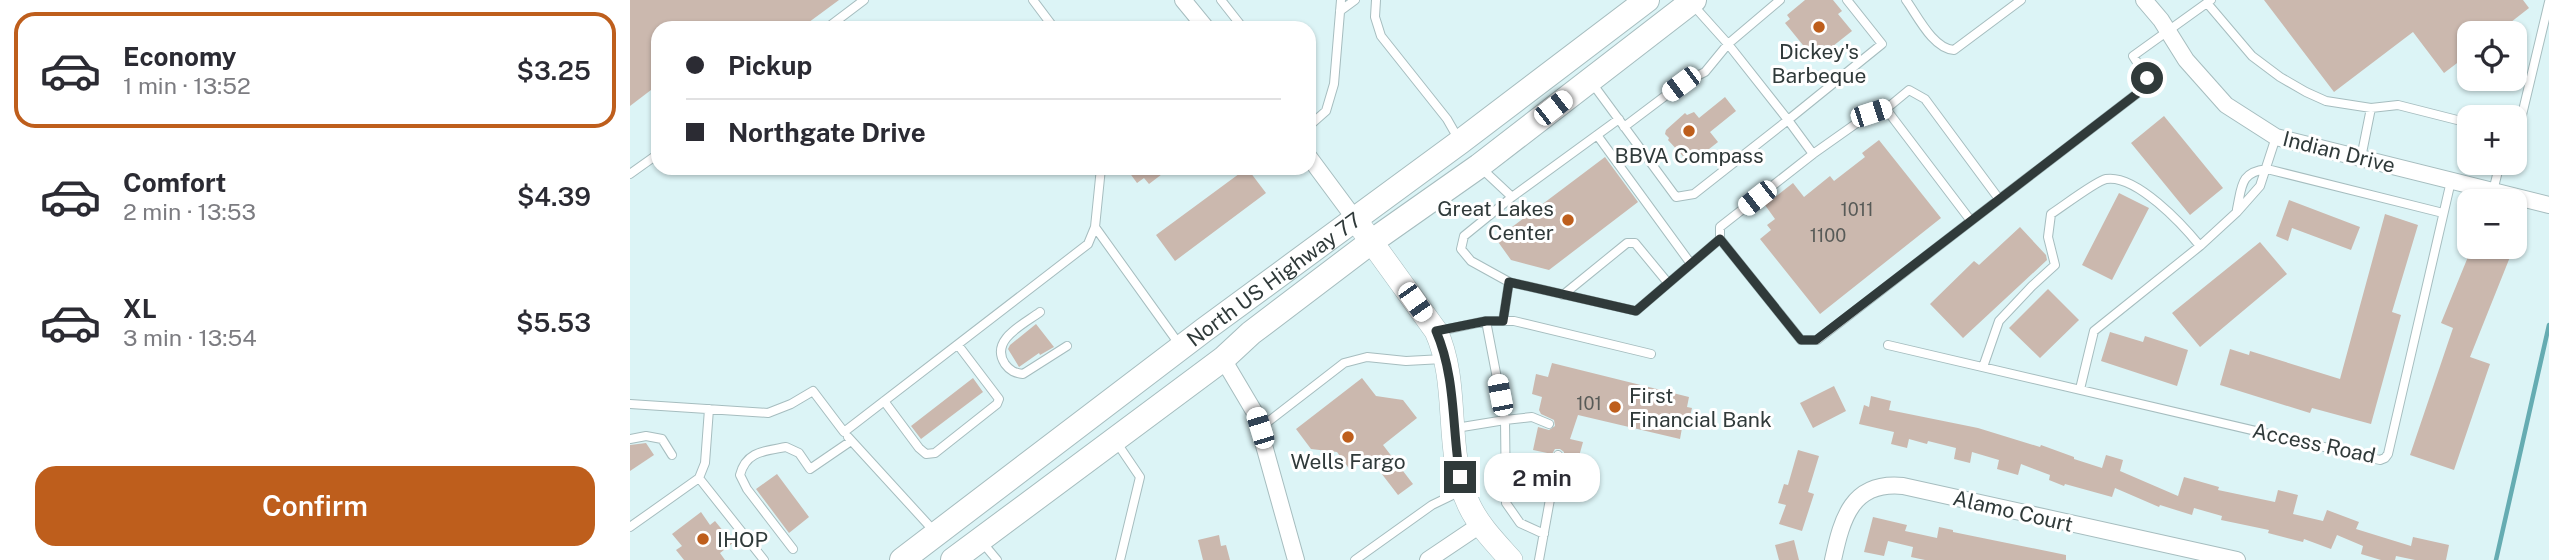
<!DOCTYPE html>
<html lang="en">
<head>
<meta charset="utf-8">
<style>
	body { margin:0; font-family:"Public Sans",sans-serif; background:#f7f7f7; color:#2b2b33; height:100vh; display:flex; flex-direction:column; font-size:26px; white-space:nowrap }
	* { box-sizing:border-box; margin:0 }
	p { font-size:23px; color:#7c7c81 }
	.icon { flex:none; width:38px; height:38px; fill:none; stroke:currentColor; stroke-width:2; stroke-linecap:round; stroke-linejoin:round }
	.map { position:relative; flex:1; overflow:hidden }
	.details { display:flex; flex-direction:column; background:#fff; width:630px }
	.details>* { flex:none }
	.banner { position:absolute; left:21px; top:21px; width:665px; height:154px; border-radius:21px; box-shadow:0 2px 5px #0004; display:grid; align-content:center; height:154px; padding:0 35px; background:#fff }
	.controls { position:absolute; left:1827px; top:21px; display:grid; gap:14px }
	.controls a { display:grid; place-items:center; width:70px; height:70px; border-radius:14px; background:#fff; box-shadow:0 2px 5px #0004; font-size:35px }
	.end { position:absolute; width:32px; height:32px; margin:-16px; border:9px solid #303a3a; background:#fff; box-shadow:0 0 0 4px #fff }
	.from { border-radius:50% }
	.bubble { position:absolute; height:49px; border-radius:21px; background:#fff; box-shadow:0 2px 5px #0004; font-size:23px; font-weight:600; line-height:49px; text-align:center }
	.car { position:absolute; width:21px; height:42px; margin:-21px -10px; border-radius:9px; box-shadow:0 0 5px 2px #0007; background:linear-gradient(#fff 24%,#345 0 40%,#fff 0 76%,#345 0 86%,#fff 0) }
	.banner b { display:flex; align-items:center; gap:24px; height:66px; font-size:26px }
	.banner b+b { border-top:2px solid #e1e1e2 }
	.banner i { width:18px; height:18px; background:#2b2b33 }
	ul { padding:12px 0 0; list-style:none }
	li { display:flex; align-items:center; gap:21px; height:116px; margin:0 14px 10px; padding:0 21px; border:4px solid transparent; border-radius:21px }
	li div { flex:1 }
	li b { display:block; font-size:26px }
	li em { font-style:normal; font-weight:600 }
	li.active { border-color:#be5e1c }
	li>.icon { width:63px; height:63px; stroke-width:1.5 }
	.cta { display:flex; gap:14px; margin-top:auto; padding:14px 35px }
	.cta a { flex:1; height:80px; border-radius:21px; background:#be5e1c; color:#fff; font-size:28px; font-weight:600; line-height:80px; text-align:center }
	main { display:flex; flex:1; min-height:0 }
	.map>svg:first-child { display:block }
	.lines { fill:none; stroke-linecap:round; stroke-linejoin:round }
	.stream { stroke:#65acb2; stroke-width:4.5 }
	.building { fill:#cbb8ae }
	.lane-casing { stroke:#a6bdbf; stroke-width:10 }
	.street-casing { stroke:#a6bdbf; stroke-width:18 }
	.secondary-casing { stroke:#a6bdbf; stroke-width:24 }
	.primary-casing { stroke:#a6bdbf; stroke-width:26 }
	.lane { stroke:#fff; stroke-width:8 }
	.street { stroke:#fff; stroke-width:16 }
	.secondary { stroke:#fff; stroke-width:23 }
	.primary { stroke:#fff; stroke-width:24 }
	.route { stroke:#303a3a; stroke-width:9 }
	.poi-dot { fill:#be5e1c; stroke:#fff; stroke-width:2.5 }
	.labels { text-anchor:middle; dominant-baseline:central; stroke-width:6; stroke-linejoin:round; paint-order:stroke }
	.number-label { font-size:18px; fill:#575a57 }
	.poi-label { font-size:21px; fill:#303a3a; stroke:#fff }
	.street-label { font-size:21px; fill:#303a3a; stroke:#fff }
</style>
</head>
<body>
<main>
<section class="details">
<ul>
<li class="active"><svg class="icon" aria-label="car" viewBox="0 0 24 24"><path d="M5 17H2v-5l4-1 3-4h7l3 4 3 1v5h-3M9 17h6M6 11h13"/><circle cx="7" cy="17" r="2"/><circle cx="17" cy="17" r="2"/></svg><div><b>Economy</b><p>1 min · 13:52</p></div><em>$3.25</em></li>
<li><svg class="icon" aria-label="car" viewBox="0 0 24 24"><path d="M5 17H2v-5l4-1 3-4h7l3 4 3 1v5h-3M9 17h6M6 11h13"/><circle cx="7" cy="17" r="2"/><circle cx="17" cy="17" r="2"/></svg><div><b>Comfort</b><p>2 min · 13:53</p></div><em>$4.39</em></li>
<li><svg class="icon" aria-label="car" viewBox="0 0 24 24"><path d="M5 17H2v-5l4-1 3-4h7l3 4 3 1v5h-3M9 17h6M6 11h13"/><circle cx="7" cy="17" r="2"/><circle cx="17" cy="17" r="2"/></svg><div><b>XL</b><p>3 min · 13:54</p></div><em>$5.53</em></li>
</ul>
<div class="cta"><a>Confirm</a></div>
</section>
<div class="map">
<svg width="1919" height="560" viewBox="0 0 1919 560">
	<rect width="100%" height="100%" fill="#dcf4f6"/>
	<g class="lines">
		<!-- stream -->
		<path class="stream" d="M1866 560 1919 325"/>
	</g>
	<!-- building -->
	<path class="building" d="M0 0H209L171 28H28V99L21 90 0 106Z
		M1175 0H1203L1212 11 1208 14 1222 31 1198 50 1193 45 1181 55 1155 23 1160 19 1157 15Z
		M1634 0H1893L1899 8 1867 33H1839V54L1814 73 1783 32 1704 92Z
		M1095 97 1106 111 1080 132 1088 142 1060 164 1038 140 1039 138 1035 134 1036 130 1055 113 1057 115 1064 112 1069 118Z
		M1534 116 1593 188 1560 215 1501 143Z
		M1249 140 1311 218 1190 314 1130 239 1141 230 1137 225 1145 219 1135 205 1163 183 1174 197 1200 176 1204 181 1235 157 1232 153Z
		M975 157 1008 202 919 270 881 260 866 239Z
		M496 168H540L519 184 514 178 507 183Z
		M617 168 636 193 545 261 526 235Z
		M1489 193 1519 208 1482 280 1452 265Z
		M1659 200 1730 227 1721 250 1662 228 1658 241 1646 236Z
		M1755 214 1788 225 1762 312 1771 315 1741 424 1682 408 1680 413 1590 385 1600 349 1619 355 1620 351 1710 379Z
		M1390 227 1416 255 1417 260 1333 338 1300 304 1344 261 1349 265Z
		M1630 242 1657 274 1570 347 1542 313Z
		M1842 247H1870L1882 252 1840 357 1860 364 1824 470 1780 455 1823 328 1811 323Z
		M1418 289 1449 320 1410 358 1379 328Z
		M406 324 424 347 410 355 409 353 389 367 378 349 380 345Z
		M1480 332 1513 342 1515 336 1558 350 1547 386 1471 361Z
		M922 363 1059 397 1057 407 1062 408 1057 429 1052 428 1050 439 948 415 940 439 953 442 948 460 934 457V452L930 449H925L922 454 903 450 908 427 919 430 925 426 924 420 911 414 909 410 912 397 902 394 906 374 918 377Z
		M343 378 353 392 291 439 281 426Z
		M732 378 746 396 773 400 787 418 753 445 783 484 768 495 738 456 720 470 707 452 681 449 666 429Z
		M1204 386 1216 411 1183 428 1170 403Z
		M1241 396 1261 401 1259 410 1348 428 1410 447 1411 445 1444 457V459L1472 468 1476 455 1493 460 1490 471 1548 496 1554 477 1589 487 1588 490 1645 502 1648 490 1668 495 1663 514 1693 521 1697 510 1729 522 1726 529 1781 546 1783 537 1819 545 1816 560H1785L1766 556 1765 560H1751L1731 554 1733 546 1707 535 1701 549 1674 539 1673 542 1638 533 1639 530 1591 520 1592 516 1564 508 1562 515 1530 505 1529 507 1485 488 1482 497 1435 484 1434 486 1419 480 1420 475 1391 464 1388 475 1367 469 1369 460 1342 452 1340 463 1324 459 1326 448 1298 441 1297 444 1279 439 1277 448 1261 444 1264 432 1229 424 1234 405 1239 407Z
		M16 443 24 455 0 471V445Z
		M1168 450 1189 456 1178 492 1184 494 1172 531 1149 524 1156 505 1148 503 1154 484 1158 485Z
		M147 474 179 517 159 533 126 489Z
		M71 512 80 525 85 521 103 543 90 553 95 560H54L46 550 52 546 42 534Z
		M1243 517 1277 525 1275 531 1307 538 1309 527 1323 530V532L1436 555V560H1295L1281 557 1283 547 1258 541 1254 556 1234 552Z
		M589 535 591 546 596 545 600 560H573L568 540Z
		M1164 540 1169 560H1149L1145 545Z"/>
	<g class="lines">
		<!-- lane casing -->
		<g class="lane-casing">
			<path id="lane" d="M403 0 424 28
				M591 0 613 28
				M746 0 745 17 751 36 817 119 829 140
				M1276 0C1287 15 1303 49 1324 50L1391 0
				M1577 3 1622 56 1650 77 1676 92 1696 101 1741 108 1768 105 1839 123
				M710 11 725 0
				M197 28 234 0
				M962 83 1046 197 1064 194 1158 120 1098 44 1063 5
				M1256 109 1279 90 1295 99 1369 199
				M679 126 696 111 704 84 711 0
				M994 127 1051 84 1075 72 1098 44 1150 0
				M1885 127 1891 119 1919 2
				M967 135 1061 264
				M1183 154 1241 113 1256 109 1341 221 1187 340H1171L1090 239V227L1183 154 1158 120 1252 44 1217 0
				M1731 158 1741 108
				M850 167 882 197 989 119
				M0 174 28 154
				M1863 191 1870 163
				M1607 209C1612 186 1610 172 1637 169L1813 213
				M1341 221 1513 89 1517 78 1503 56 1581 0
				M465 227 549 344
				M879 282 1006 311 1090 239
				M933 295 997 243H1005L1038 283
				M410 312C394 324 359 340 375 364 380 371 385 373 393 374L437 346
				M856 321 875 420 902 417 919 424
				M873 321 879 282 841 261 831 249 834 236 882 197
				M809 331 856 321H884L1021 354
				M1258 345 1750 460 1755 458 1758 454 1821 181
				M1353 367 1369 321 1402 286 1425 265 1418 237 1421 214C1432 207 1466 181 1476 179 1506 174 1553 225 1570 246
				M1450 389 1464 331 1570 246 1607 212 1630 186 1646 137
				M254 401 289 448 296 454 305 453 367 404 369 399 328 345
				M0 404 138 413 161 404 183 391 214 432 458 244 465 227 471 168
				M630 428 714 363 737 357 776 361 813 359
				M826 428 875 420 876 503 890 523 914 534
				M218 437 304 531
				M0 439 16 436 32 439 42 455
				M487 443 510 477 490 560
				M69 478 134 560
				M0 527 69 478 75 463 79 409
				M352 542 367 560
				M163 549 117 489 110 475C116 451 135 451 156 447L169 453 180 469 221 441
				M725 560 802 505 831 491
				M909 560 928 455"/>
		</g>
		<!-- street casing -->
		<g class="street-casing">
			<path id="street" d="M553 0 576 28
				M1514 0 1531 20 1556 60 1596 105 1646 137 1919 205
				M679 157 725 219
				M593 359 625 413 666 560
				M798 560 850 525
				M1203 560C1212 518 1222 481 1273 486L1607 560"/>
		</g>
		<!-- secondary casing -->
		<g class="secondary-casing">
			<path id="secondary" d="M725 219 806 331C831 386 813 450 839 505 849 526 865 542 881 560"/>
		</g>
		<!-- primary casing -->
		<g class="primary-casing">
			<g id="primary">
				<path id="s1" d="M272 560 574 330 830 142 1017 0"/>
				<path d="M323 560 593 359 621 333 741 242 849 166 1064 0"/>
			</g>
		</g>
		<!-- lane -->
		<use href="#lane" class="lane"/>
		<!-- street -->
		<use href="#street" class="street"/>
		<!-- secondary -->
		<use href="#secondary" class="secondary"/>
		<!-- primary -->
		<use href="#primary" class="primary"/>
	</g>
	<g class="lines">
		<!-- route -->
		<path class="route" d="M830 477C822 429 826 377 806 331L856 321H873L879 282 1006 311 1090 239 1171 340H1186L1513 89 1517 78"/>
	</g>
	<!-- markers -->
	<g class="poi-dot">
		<circle cx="1189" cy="27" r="7"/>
		<circle cx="1059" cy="131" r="7"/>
		<circle cx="938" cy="220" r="7"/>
		<circle cx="985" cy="407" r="7"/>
		<circle cx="718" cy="437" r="7"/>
		<circle cx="73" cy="539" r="7"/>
	</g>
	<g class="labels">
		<!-- number labels -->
		<g class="number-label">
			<text x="1227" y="209">1011</text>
			<text x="1198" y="235">1100</text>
			<text x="959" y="403">101</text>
		</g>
		<!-- poi labels -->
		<g class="poi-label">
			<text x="1189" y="51">Dickey's<tspan x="1189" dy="24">Barbeque</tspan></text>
			<text x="1059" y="155">BBVA Compass</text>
			<text x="924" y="208" text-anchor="end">Great Lakes<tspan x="924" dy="24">Center</tspan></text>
			<text x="999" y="395" text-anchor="start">First<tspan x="999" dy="24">Financial Bank</tspan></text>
			<text x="718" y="461">Wells Fargo</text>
			<text x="87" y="539" text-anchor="start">IHOP</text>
		</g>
		<!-- street labels -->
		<g class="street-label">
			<text transform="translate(1709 152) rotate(14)">Indian Drive</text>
			<text stroke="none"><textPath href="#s1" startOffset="466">North US Highway 77</textPath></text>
			<text transform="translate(1684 443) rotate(12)">Access Road</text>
			<text transform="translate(1383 511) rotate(13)">Alamo Court</text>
		</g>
	</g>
</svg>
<div class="controls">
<a><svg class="icon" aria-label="locate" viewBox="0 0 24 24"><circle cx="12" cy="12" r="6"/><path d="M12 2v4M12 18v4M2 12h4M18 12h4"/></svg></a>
<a>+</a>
<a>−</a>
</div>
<i class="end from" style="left:1517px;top:78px"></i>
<i class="end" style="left:830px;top:477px"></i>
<div class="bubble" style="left:854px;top:453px;width:116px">2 min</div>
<i class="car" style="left:1051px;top:84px;rotate:233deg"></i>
<i class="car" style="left:923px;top:108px;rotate:52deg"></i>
<i class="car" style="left:1241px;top:113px;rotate:72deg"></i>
<i class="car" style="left:1127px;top:198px;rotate:232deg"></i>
<i class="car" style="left:785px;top:302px;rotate:145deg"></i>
<i class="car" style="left:870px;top:395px;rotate:349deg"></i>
<i class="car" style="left:630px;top:428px;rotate:343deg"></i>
<div class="banner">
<b><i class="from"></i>Pickup</b>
<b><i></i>Northgate Drive</b>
</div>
</div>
</main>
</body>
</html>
